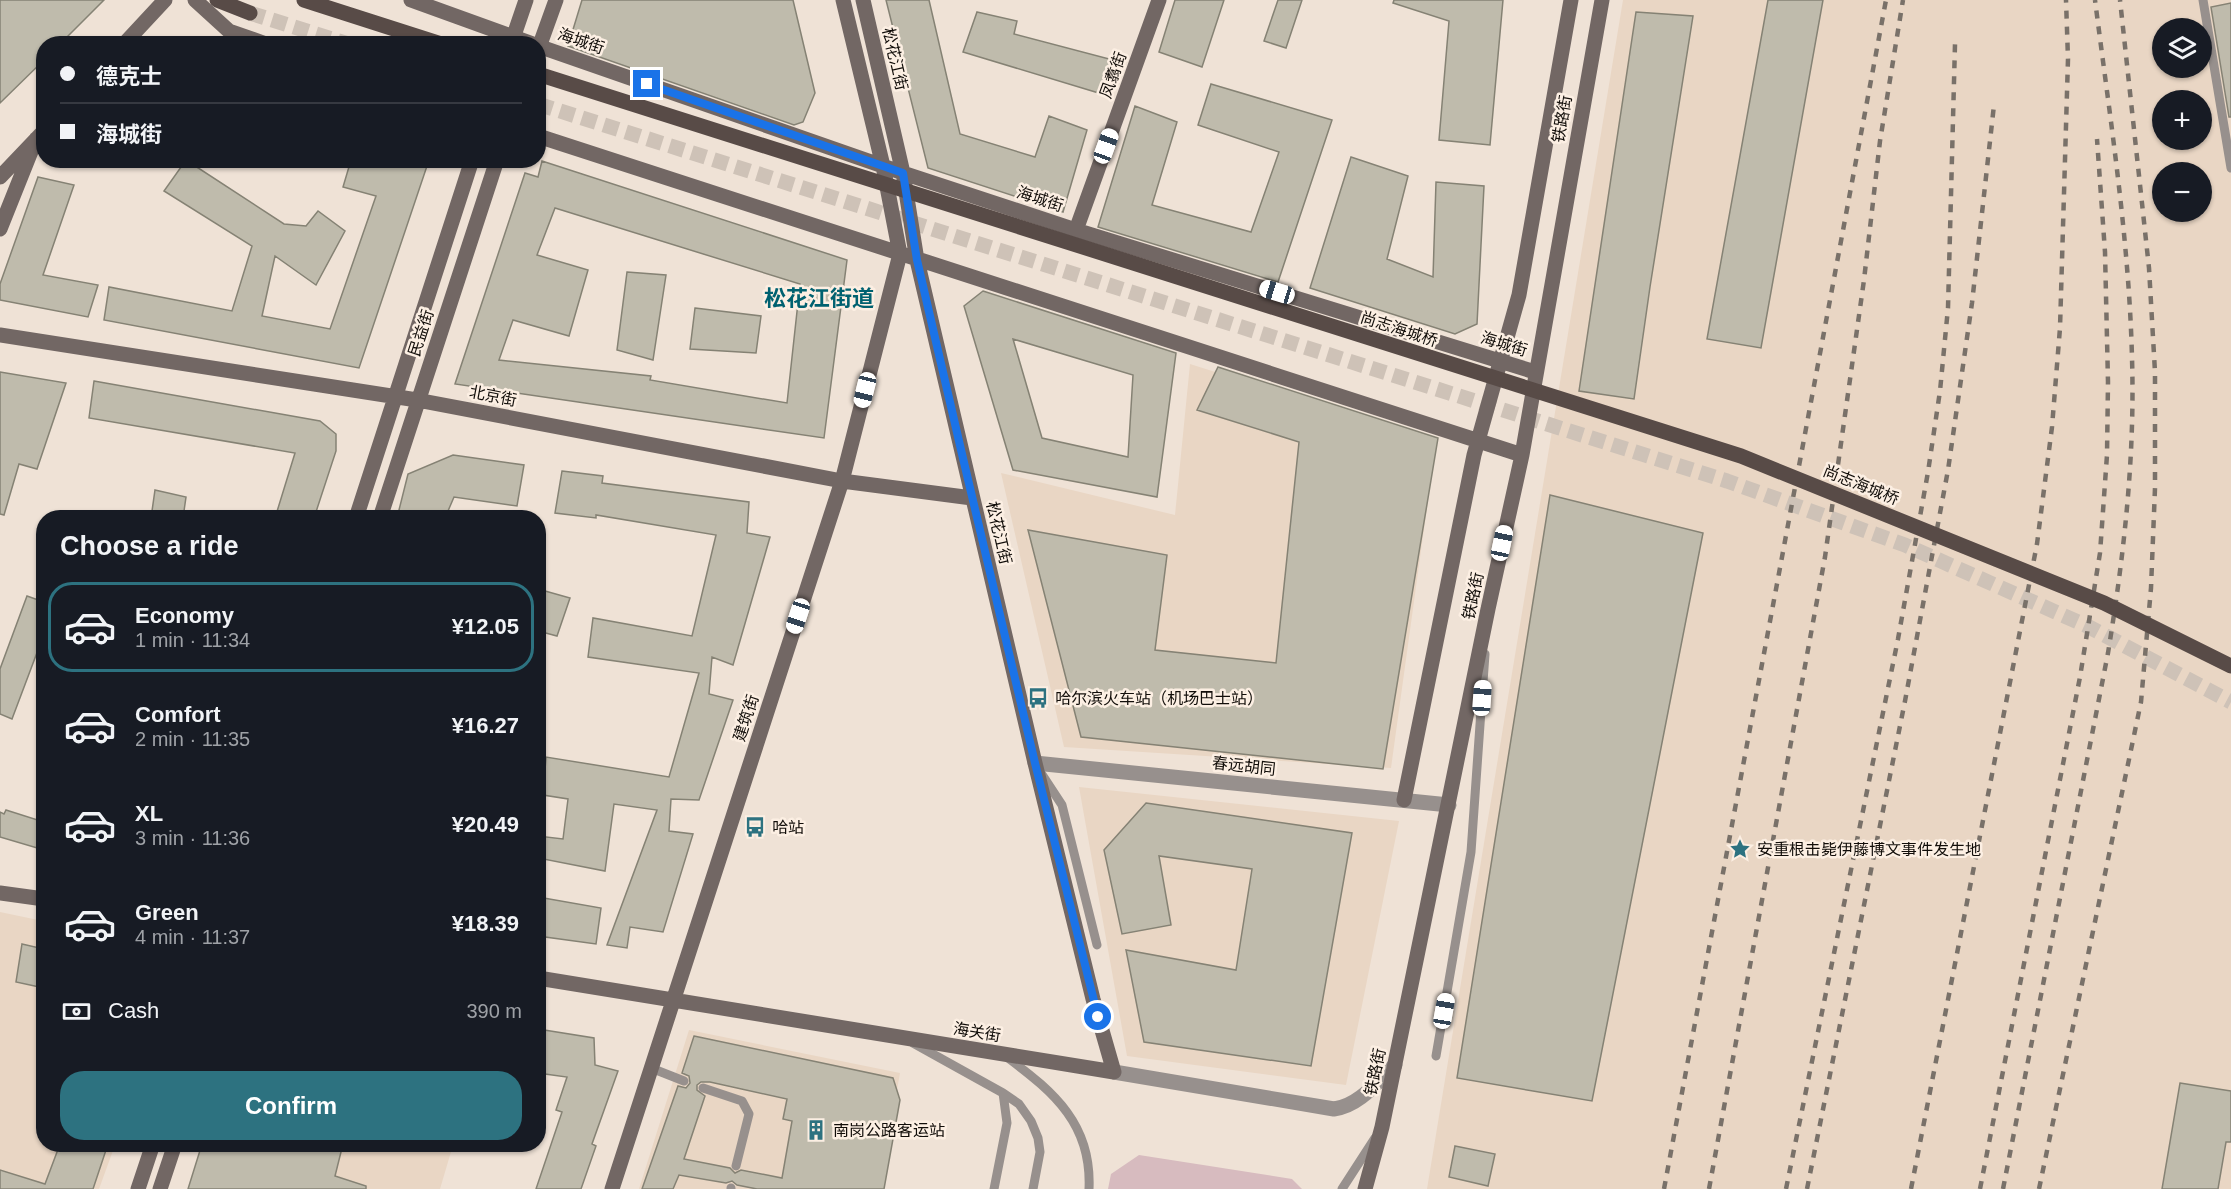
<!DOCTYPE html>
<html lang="en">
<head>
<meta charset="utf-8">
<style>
	body { margin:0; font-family:Arial,"Noto Sans SC",sans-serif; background:#242831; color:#f1f3f6; height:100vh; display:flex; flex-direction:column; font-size:22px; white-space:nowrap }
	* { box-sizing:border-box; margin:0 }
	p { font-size:20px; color:#9ea1a6 }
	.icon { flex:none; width:33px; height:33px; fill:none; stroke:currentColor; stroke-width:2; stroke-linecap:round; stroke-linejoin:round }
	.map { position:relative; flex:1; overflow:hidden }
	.panel { position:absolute; left:36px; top:510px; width:510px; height:642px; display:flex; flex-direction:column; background:#171b24; border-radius:24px; box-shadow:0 2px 4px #0004 }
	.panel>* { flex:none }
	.top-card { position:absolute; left:36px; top:36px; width:510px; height:132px; border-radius:24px; box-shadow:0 2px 4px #0004; display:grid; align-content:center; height:132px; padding:0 24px; background:#171b24 }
	.fabs { position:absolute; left:2152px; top:18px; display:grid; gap:12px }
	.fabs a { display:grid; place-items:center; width:60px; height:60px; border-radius:50%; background:#171b24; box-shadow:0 2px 4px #0004; font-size:30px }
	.end { position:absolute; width:27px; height:27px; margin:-14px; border:8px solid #1a73e8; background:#fff; box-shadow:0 0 0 3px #fff }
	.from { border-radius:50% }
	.car { position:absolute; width:18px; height:36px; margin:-18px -9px; border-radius:8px; box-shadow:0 0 4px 2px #0007; background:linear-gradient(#fff 24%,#345 0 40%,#fff 0 76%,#345 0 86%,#fff 0) }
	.top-card b { display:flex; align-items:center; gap:21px; height:57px; font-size:22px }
	.top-card b+b { border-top:2px solid #363941 }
	.top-card i { width:15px; height:15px; background:#f1f3f6 }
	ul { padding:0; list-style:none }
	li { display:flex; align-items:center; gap:18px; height:90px; margin:0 12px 9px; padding:0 12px; border:3px solid transparent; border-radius:24px }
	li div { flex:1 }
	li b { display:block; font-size:22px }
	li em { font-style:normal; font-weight:800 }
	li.selected { border-color:#2d7280 }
	li>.icon { width:54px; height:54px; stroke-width:1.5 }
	h2 { padding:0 24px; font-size:27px; line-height:72px }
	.pay { display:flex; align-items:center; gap:15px; height:66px; padding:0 24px; font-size:22px }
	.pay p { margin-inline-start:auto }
	.action { display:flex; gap:12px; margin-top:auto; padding:12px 24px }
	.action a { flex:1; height:69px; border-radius:24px; background:#2d7280; color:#fff; font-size:24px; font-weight:800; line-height:69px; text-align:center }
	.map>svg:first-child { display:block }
	.built { fill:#e9d6c4; fill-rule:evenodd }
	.green { fill:#d7bbbf }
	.building { fill:#bfbbac; stroke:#858274; stroke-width:1.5; fill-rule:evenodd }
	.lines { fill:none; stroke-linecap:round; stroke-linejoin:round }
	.primary-tunnel { stroke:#cec2b7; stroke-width:15; stroke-dasharray:15 8; stroke-linecap:butt }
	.lane { stroke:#97908d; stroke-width:9 }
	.street { stroke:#97908d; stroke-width:15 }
	.secondary { stroke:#726764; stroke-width:15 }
	.primary { stroke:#584b47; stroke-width:15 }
	.rail { stroke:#797169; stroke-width:4.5; stroke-dasharray:8 8; stroke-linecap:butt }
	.primary-bridge { stroke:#584b47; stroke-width:15 }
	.route { stroke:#1a73e8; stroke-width:8 }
	.labels { text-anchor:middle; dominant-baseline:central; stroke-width:5; stroke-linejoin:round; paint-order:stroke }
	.street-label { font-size:16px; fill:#110d09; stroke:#fcefe3 }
	.poi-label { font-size:16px; fill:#110d09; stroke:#fcefe3; text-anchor:start }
	.district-label { font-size:22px; font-weight:bold; fill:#006170; stroke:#fcefe3 }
</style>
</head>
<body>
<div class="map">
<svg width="2231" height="1189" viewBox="0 0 2231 1189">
	<rect width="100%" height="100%" fill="#efe2d6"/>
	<!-- built -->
	<path class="built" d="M1623 0H2231V1189H1427ZM2163 28H2202V68H2163ZM2163 100H2202V140H2163ZM2163 172H2202V212H2163Z
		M1190 364 1436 442 1391 768 1064 747 1001 473 1175 515Z
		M1079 787 1399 821 1346 1085 1127 1056Z
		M0 912 43 921 44 1144 115 1145 99 1189H0Z
		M689 1030 900 1073 879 1189H639Z
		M277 1145H453L440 1189H263Z"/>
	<!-- green -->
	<path class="green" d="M1139 1155 1292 1179 1302 1189H1108L1111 1174Z"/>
	<!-- building -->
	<path class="building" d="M0 0H104L60 44H44V60L0 103Z
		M582 0H793L815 93 803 122 794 125 568 46Z
		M886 0H929L960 134 1035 157 1049 116 1087 130 1063 212 928 168Z
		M1175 0H1224L1202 67 1159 52Z
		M1278 0H1302L1286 48 1264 41Z
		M1394 0H1503L1490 145 1439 140 1449 21 1393 3Z
		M1768 0H1823L1761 348 1707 339Z
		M2231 3V117H2229L2211 7Z
		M977 12 1017 21 1014 34 1113 60 1102 94 963 52Z
		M1636 12 1693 16 1650 287 1634 399 1579 391Z
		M1211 84 1332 120 1278 282 1098 227 1135 106 1177 122 1152 205 1251 232 1279 152 1198 125Z
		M1351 157 1408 176 1387 259 1433 277 1436 182 1484 186 1477 324 1455 334 1310 288Z
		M186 160 284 224 306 226 318 211 345 231 316 285 275 256 262 316 330 329 376 196 343 187 351 160H429L359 368 104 320 109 287 232 311 252 246 164 191Z
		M542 161 847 260 824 438 455 384 525 173 538 177ZM555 208 800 284 787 403 650 380 651 376 499 360 513 320 569 336 588 270 537 255Z
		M38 177 74 185 43 275 98 285 88 317 0 300V284Z
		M627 272 666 275 653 360 617 350Z
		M983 291 1176 353 1157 497 1013 470 964 306ZM1013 339 1133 375 1128 457 1042 438Z
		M695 308 761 316 756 353 690 349Z
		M1218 367 1438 438 1383 769 1081 737 1028 530 1167 555 1155 650 1276 663 1299 442 1197 410Z
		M0 372 66 383 37 469 19 464 4 515 0 514Z
		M94 381 320 421 336 434V451L314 518H275L295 453 89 418Z
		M453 455 524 465 517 506 454 497 445 518H397L408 474Z
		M562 471 603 476 602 483 749 502 747 533 770 537 733 665 712 657 709 694 733 700 699 800 671 799 669 831 693 834 663 932 630 927 627 948 607 945 657 810 614 804 605 871 538 858V836L563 839 568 799 543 795 546 757 669 777 699 673 588 657 593 618 692 636 716 535 596 515V518L555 513Z
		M155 490 186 497 183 518H151Z
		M1550 495 1703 533 1592 1101 1457 1078Z
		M538 589 570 598 557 636 538 631Z
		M27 596 44 602V634L12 719 0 714V669Z
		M1146 803 1352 833 1311 1066 1144 1042 1126 950 1236 970 1252 869 1159 856 1171 925 1122 934 1104 850Z
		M6 810 44 822V850L0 837V812L4 814Z
		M538 897 601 908 596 944 538 936Z
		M22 944 44 949V988L16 982Z
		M538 1029 594 1038 595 1065 618 1071 592 1144 596 1146 581 1189H536L562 1112 556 1110 567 1077 538 1073Z
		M694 1036 893 1078 900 1100 884 1189H757L737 1185 732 1181 726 1183 679 1175 673 1189H642L678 1086 686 1088 690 1083 689 1076 682 1073ZM701 1082H710L787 1099 783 1119 792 1121 782 1178 741 1170 735 1173 730 1168 684 1159 705 1096 697 1090V1085Z
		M2180 1083 2231 1091V1142H2226L2218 1189H2162Z
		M60 1144H108L93 1189H0V1170L45 1184Z
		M202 1144H343L335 1176 366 1186V1189H188Z
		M1455 1146 1495 1154 1488 1186 1449 1177Z"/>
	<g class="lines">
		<!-- primary-tunnel -->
		<path class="primary-tunnel" d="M250 13 348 44
			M538 104 1727 481 1905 545 2087 626 2231 702"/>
		<!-- lane -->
		<path class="lane" d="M2203 0 2231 168
			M1041 773 1062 805 1097 945
			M913 1043 1003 1093 1019 1104 1031 1121 1038 1138 1040 1152 1033 1189
			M1436 1056 1471 852 1485 654
			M1008 1058C1055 1093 1092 1125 1089 1189
			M651 1068 684 1081
			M703 1088 742 1101 749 1114 736 1166
			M731 1189V1188
			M994 1189 1007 1123 1003 1093
			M1342 1189 1375 1138"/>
		<!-- street -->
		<path class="street" d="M1035 763 1449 805
			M1114 1072 1334 1109C1359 1106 1377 1082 1395 1065"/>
		<!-- secondary -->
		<path class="secondary" d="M195 0 229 31 266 44
			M411 0 533 44
			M124 44 165 0
			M511 44 526 0
			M538 46 903 173 1076 230 1535 372
			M538 50 556 0
			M538 136 1522 455
			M0 177 44 131
			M0 229 36 139
			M1076 230 1159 0
			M0 335 417 400 842 481 972 498
			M356 518 472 160
			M380 518 497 160
			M1404 800 1474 455 1519 295 1571 0
			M0 893 44 899
			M538 978 1114 1072 1093 999 1035 763 917 260 903 173 863 0
			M138 1189 153 1144
			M160 1189 175 1144
			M612 1189 842 481 900 254 883 166 843 0
			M1365 1189 1382 1127 1488 609 1522 455 1602 0"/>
		<!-- primary -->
		<path class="primary" d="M217 0 250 13
			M304 0 441 44"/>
		<!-- rail -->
		<path class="rail" d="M1664 1189 1886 0
			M1709 1189 1825 557 1864 280 1880 141 1903 0
			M1786 1189 1898 639 1928 472 1940 391 1948 308 1955 44
			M1807 1189 1905 701 1948 470 1972 303 1994 105
			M1911 1189 2037 544 2052 427 2060 328 2068 59 2066 0
			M1980 1189 2080 677 2100 553 2107 455 2108 382 2105 252 2097 139
			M2003 1189 2108 653C2124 555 2135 457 2132 358 2129 238 2110 118 2095 0
			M2039 1189 2141 702 2151 588 2155 488V372L2149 268 2120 0"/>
		<!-- primary-bridge -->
		<path class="primary-bridge" d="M538 74 1741 456 2104 603 2231 666"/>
	</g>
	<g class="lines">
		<!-- route -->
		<path class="route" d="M647 84 903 173 917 260 962 454 1035 763 1098 1017"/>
	</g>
	<!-- icons -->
	<defs>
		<g id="bus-bare" transform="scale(1.62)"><path d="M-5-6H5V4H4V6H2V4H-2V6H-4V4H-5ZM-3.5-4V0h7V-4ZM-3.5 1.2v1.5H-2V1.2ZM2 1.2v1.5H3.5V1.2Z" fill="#2d7280" stroke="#fcefe3" stroke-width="2.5" paint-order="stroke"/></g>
		<g id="sight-bare" transform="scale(1.62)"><path d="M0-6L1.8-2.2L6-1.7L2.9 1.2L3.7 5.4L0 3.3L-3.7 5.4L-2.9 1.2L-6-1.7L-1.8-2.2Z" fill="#2d7280" stroke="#fcefe3" stroke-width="2.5" paint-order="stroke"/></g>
		<g id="building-bare" transform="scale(1.62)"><path d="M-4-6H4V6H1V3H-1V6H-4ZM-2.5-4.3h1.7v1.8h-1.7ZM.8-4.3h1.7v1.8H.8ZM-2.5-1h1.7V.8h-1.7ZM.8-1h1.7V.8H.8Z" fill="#2d7280" stroke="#fcefe3" stroke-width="2.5" paint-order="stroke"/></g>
	</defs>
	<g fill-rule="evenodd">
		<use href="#bus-bare" x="1038" y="698"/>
		<use href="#bus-bare" x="755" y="827"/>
		<use href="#sight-bare" x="1740" y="849"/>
		<use href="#building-bare" x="816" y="1130"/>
	</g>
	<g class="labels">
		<!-- street labels -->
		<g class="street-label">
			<text transform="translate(581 41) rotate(19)">海城街</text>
			<text transform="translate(895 59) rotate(77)">松花江街</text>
			<text transform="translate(1113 75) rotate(-70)">凤翥街</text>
			<text transform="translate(1562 119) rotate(-80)">铁路街</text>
			<text transform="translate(1040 199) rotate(18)">海城街</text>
			<text transform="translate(1399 329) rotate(18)">尚志海城桥</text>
			<text transform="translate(421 333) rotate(-72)">民益街</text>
			<text transform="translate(1504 344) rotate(17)">海城街</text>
			<text transform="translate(493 396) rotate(11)">北京街</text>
			<text transform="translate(1861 485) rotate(22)">尚志海城桥</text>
			<text transform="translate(999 533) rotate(77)">松花江街</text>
			<text transform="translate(1473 596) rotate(-78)">铁路街</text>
			<text transform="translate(746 718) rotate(-72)">建筑街</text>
			<text transform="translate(1244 766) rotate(6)">春远胡同</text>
			<text transform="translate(977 1032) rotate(9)">海关街</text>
			<text transform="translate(1375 1072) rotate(-78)">铁路街</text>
		</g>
		<!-- poi labels -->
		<g class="poi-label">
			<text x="1055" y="698">哈尔滨火车站（机场巴士站）</text>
			<text x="772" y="827">哈站</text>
			<text x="1757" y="849">安重根击毙伊藤博文事件发生地</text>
			<text x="833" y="1130">南岗公路客运站</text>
		</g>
		<!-- district labels -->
		<g class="district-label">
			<text x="819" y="298">松花江街道</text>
		</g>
	</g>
</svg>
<div class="fabs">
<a><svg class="icon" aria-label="layers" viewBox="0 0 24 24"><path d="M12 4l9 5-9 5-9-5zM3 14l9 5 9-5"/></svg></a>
<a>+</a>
<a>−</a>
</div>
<i class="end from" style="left:1098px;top:1017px"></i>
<i class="end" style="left:647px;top:84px"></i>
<i class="car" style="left:1106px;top:146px;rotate:20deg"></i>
<i class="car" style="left:1277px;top:292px;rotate:287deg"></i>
<i class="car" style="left:865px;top:390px;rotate:194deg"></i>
<i class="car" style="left:1502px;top:543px;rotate:12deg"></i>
<i class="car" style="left:798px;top:616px;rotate:198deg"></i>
<i class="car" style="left:1482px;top:698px;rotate:4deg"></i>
<i class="car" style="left:1444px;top:1011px;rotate:10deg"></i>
<div class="top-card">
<b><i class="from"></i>德克士</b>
<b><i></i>海城街</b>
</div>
<section class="panel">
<h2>Choose a ride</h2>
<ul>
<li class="selected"><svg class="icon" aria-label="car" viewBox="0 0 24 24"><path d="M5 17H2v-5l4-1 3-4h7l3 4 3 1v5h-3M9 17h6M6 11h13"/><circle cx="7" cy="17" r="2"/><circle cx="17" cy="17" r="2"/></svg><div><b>Economy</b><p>1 min · 11:34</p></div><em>¥12.05</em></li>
<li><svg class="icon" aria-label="car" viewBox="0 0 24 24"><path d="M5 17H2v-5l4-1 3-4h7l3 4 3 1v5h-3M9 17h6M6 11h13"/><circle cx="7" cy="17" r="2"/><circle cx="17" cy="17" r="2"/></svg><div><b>Comfort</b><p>2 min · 11:35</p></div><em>¥16.27</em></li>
<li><svg class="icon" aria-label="car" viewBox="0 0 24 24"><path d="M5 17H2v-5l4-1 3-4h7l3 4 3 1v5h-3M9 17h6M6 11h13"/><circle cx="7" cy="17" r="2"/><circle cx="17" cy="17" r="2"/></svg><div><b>XL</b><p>3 min · 11:36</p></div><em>¥20.49</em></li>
<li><svg class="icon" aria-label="car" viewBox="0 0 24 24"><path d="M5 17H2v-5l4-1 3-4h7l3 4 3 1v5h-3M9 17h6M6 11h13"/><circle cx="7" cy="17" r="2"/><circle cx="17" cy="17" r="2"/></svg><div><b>Green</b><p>4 min · 11:37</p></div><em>¥18.39</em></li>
</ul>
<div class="pay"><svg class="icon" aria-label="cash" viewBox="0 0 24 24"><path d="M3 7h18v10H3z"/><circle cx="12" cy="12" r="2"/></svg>Cash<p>390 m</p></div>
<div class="action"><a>Confirm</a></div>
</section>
</div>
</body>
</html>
